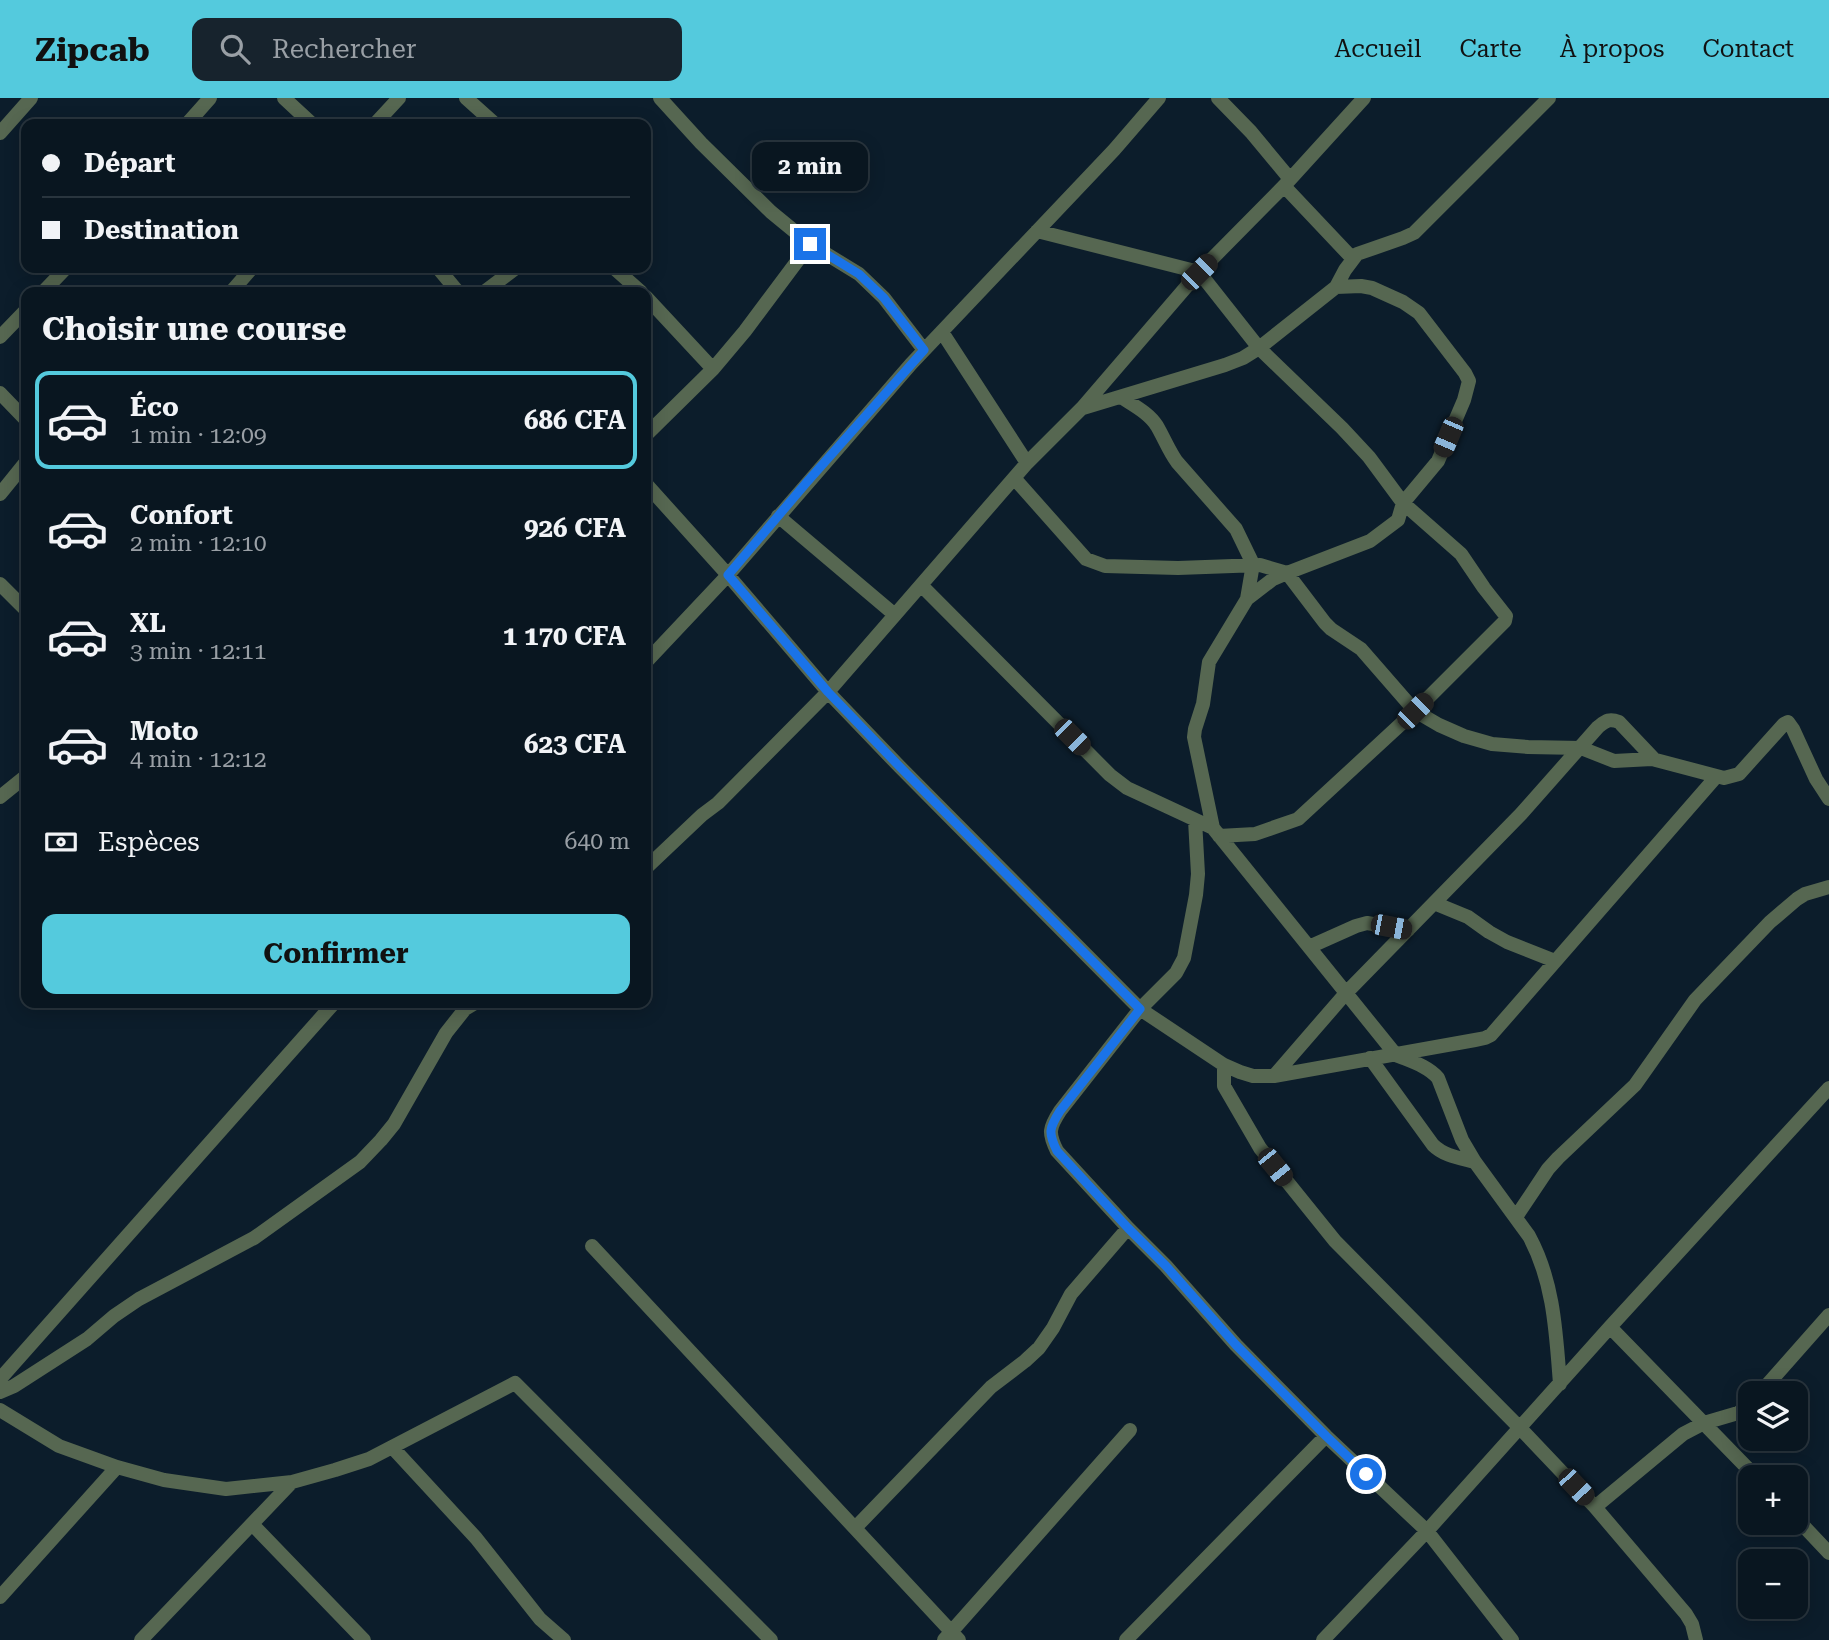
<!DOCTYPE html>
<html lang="fr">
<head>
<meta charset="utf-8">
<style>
	body { margin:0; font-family:"Roboto Serif",serif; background:#17232d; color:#f1f3f6; height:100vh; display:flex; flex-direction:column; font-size:26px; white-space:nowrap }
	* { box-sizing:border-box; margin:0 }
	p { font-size:23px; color:#999fa5 }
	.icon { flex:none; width:38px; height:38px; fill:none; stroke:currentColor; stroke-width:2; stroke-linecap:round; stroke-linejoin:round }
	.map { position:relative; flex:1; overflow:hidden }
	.drawer { position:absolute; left:21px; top:189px; width:630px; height:721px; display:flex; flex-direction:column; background:#091620; border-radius:14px; box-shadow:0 4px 18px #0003,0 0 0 2px #29353e }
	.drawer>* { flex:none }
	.banner { position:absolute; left:21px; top:21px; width:630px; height:154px; border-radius:14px; box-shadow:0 4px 18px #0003,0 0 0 2px #29353e; display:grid; align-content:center; height:154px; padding:0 21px; background:#091620 }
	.buttons { position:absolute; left:1738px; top:1283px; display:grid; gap:14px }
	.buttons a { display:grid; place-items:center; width:70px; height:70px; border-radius:14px; background:#091620; box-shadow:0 4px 18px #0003,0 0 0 2px #29353e; font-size:35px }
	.end { position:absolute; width:32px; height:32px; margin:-16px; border:9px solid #1a73e8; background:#fff; box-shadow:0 0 0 4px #fff }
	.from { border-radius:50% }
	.bubble { position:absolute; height:49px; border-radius:14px; background:#091620; box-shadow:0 4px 18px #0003,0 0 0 2px #29353e; font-size:23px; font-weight:700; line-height:49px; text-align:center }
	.car { position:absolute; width:21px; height:42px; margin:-21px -10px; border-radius:9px; box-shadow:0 0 5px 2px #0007; background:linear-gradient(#222 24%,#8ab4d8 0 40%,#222 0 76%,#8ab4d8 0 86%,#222 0) }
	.banner b { display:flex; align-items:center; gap:24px; height:66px; font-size:26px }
	.banner b+b { border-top:2px solid #29353e }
	.banner i { width:18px; height:18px; background:#f1f3f6 }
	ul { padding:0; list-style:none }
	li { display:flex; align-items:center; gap:21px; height:98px; margin:0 14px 10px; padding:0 7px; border:4px solid transparent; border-radius:14px }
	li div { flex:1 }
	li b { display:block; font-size:26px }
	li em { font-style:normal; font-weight:700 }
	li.active { border-color:#54cadd }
	li>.icon { width:63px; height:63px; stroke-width:1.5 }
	h2 { padding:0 21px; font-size:32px; line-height:84px }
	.pay { display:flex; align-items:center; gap:18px; height:77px; padding:0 21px; font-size:26px }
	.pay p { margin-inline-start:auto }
	.cta { display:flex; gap:14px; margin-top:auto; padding:14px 21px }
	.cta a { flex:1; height:80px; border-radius:14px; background:#54cadd; color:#111; font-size:28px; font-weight:700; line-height:80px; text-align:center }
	header { display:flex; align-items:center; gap:42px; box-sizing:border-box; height:98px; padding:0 35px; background:#54cadd; color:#111 }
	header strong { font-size:33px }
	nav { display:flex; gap:38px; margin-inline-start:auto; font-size:24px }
	.search { width:490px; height:63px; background:#17232d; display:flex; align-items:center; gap:18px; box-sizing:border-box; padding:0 24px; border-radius:14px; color:#999fa5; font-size:26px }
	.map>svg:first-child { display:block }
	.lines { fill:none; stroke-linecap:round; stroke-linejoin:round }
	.minor { stroke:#566751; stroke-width:14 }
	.route { stroke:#1a73e8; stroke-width:9 }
</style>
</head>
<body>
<header>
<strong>Zipcab</strong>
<div class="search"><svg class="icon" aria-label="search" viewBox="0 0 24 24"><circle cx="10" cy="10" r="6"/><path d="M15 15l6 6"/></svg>Rechercher</div>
<nav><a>Accueil</a><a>Carte</a><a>À propos</a><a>Contact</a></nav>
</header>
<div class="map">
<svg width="1829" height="1542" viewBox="0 0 1829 1542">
	<rect width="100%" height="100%" fill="#0c1d2b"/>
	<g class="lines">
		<!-- minor -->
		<path class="minor" d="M284 0 312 26
			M466 0 495 26
			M660 0 701 45 771 114 810 146 859 176 884 200 924 252
			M1218 0 1251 34 1290 81
			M187 26 210 0
			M375 26 399 0
			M0 35 31 0
			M1284 88 1353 161
			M1037 133 1199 174 1259 250 1342 330 1369 359 1403 405 1461 456 1484 490 1506 518 1505 523 1415 613 1298 721 1255 736 1219 738
			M438 170 458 194
			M614 170 641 194
			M43 194 66 170
			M231 194 252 170
			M484 194 516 170
			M646 199 713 271
			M942 234 1027 365
			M0 239 26 212
			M0 295 26 322
			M1121 299C1133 307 1149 315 1157 328 1164 340 1169 353 1177 364L1236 431 1253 466 1247 501
			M1083 310 1225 267 1243 260 1259 250 1336 189 1345 172 1357 156 1403 140 1414 135 1549 0
			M646 337 713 271 745 233 810 146
			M1014 380 1086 461 1105 468 1178 470 1260 467 1287 475 1325 525 1331 531 1361 551 1415 613 1439 627 1464 638 1492 646 1528 649 1581 650 1614 663 1652 661 1724 680 1739 676 1784 626 1788 624 1793 631 1816 681 1829 701
			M646 386 728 477 828 594 900 669 1140 911 1224 967 1240 974 1253 978H1274L1475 942 1485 940 1491 937 1716 679
			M0 396 26 364
			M778 418 895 517
			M0 486 26 512
			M921 487 1110 677 1127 690 1213 730 1396 957C1410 963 1428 968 1438 980L1462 1042 1475 1064 1529 1138C1554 1184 1556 1235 1560 1286
			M646 564 728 477 911 266 1114 52 1159 0
			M0 699 26 678
			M1195 722 1198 776 1196 797 1184 860 1176 875 1140 911 1060 1013C1049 1030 1048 1035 1057 1053L1128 1130 1166 1168 1236 1247 1326 1338 1427 1433 1512 1542
			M1213 730 1194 639 1195 631 1203 606 1209 564 1247 501 1273 481 1287 475 1370 443 1398 422 1403 405 1438 363 1464 302 1469 283 1465 275 1419 215 1403 204 1372 190 1361 188 1336 189
			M646 770 702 717 718 705 828 594 1027 365 1082 310 1199 174 1284 88 1364 0
			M1434 805 1468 819 1489 834 1507 844 1555 863
			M1309 849 1356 828 1367 825 1408 832
			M1370 960 1433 1047C1444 1058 1460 1060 1475 1064
			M1224 967V988L1260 1050 1335 1143 1520 1330 1595 1409 1686 1516 1692 1526 1696 1542
			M1274 978 1346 895 1521 716 1598 629C1606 623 1609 620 1619 624L1655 662
			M1516 1119 1548 1071 1558 1060 1635 987 1695 902 1770 824 1797 801 1805 796 1829 789
			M592 1148 959 1542
			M1610 1229 1756 1379
			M0 1281 334 905
			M0 1294 14 1288 87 1241 114 1218 139 1201 254 1140 360 1064 381 1042 394 1026 446 935 465 911 475 905
			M1760 1295 1829 1217
			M0 1312 59 1348 117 1369 164 1382 226 1391 292 1384 335 1372 369 1361 515 1285 771 1542
			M392 1349 476 1440 540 1521 564 1542
			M1595 1409 1683 1336 1704 1325 1738 1315 1750 1306
			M1796 1420 1829 1455
			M252 1426 364 1542
			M855 1430 991 1289 1025 1263 1039 1250 1053 1230 1071 1196 1128 1130
			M0 1499 117 1369
			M141 1542 292 1384
			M944 1542 1130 1332
			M1126 1542 1326 1338
			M1323 1542 1427 1433 1610 1229 1829 990"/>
	</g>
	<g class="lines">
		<!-- route -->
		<path class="route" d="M810 146 859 176 884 200 924 252 807 384 728 477 828 594 900 669 1140 911 1060 1013C1049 1030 1048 1035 1057 1053L1128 1130 1166 1168 1236 1247 1326 1338 1366 1376"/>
	</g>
</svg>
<div class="buttons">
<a><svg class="icon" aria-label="layers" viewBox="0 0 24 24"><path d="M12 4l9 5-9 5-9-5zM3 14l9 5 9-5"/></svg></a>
<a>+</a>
<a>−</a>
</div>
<i class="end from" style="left:1366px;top:1376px"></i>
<i class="end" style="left:810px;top:146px"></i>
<div class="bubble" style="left:752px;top:44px;width:116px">2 min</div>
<i class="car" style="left:1199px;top:174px;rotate:45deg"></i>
<i class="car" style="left:1448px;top:339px;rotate:203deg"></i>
<i class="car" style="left:1415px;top:613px;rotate:45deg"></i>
<i class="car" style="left:1072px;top:639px;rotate:135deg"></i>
<i class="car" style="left:1391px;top:829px;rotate:101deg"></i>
<i class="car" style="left:1275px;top:1069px;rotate:141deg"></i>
<i class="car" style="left:1576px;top:1389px;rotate:137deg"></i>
<div class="banner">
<b><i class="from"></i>Départ</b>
<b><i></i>Destination</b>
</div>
<section class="drawer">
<h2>Choisir une course</h2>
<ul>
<li class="active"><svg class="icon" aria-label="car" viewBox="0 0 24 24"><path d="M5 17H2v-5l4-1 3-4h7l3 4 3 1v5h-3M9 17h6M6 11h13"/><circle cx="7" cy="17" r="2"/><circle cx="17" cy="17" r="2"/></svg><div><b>Éco</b><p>1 min · 12:09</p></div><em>686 CFA</em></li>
<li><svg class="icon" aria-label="car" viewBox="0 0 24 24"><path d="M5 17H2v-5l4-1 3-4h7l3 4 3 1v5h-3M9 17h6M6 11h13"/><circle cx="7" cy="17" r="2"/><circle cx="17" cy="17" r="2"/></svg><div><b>Confort</b><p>2 min · 12:10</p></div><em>926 CFA</em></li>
<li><svg class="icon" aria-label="car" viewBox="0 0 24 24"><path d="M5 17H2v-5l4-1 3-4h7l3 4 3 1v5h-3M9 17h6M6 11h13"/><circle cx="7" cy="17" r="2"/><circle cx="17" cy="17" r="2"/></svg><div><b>XL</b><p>3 min · 12:11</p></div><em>1 170 CFA</em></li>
<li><svg class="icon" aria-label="car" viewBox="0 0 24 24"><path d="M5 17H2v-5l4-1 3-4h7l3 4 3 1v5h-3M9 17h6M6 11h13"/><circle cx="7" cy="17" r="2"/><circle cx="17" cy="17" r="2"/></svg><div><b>Moto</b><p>4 min · 12:12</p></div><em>623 CFA</em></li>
</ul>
<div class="pay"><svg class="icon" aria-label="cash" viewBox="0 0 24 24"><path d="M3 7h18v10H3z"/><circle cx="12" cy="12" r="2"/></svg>Espèces<p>640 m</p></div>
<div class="cta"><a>Confirmer</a></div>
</section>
</div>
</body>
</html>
